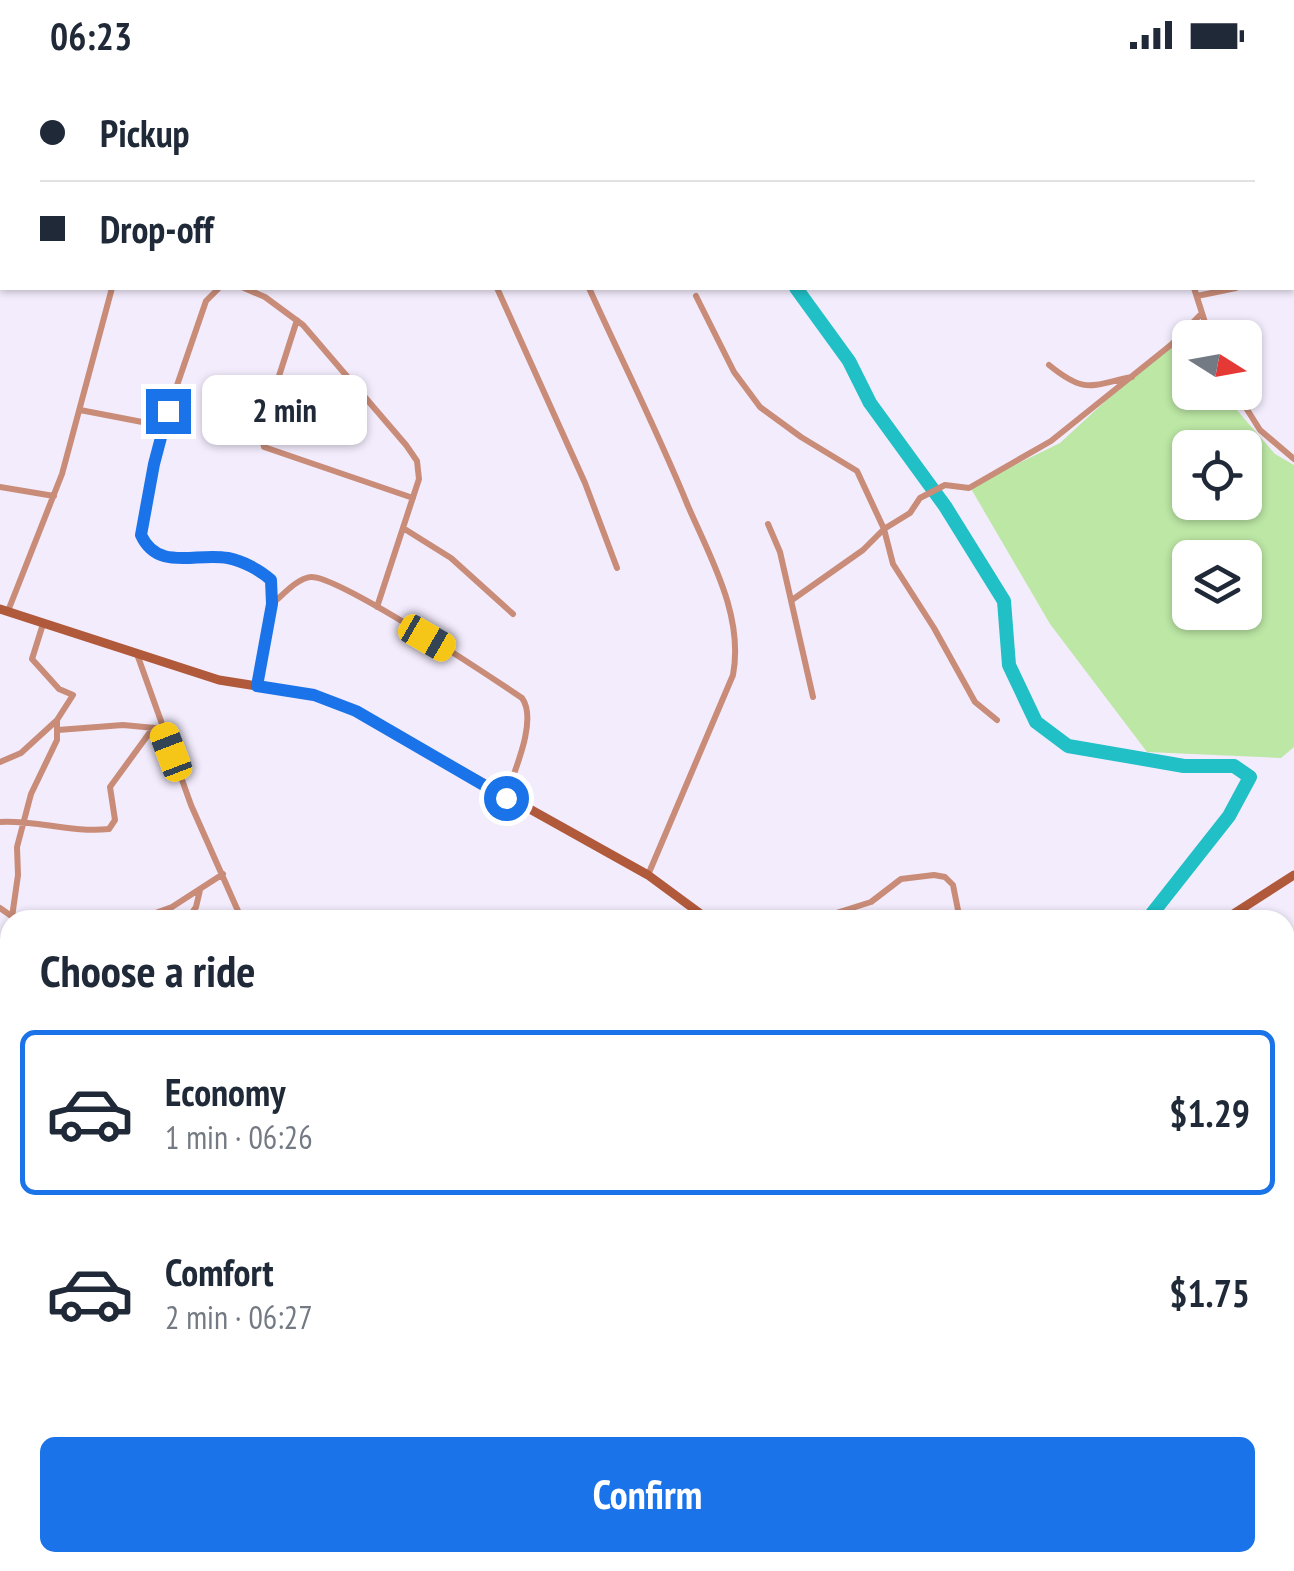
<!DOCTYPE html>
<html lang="en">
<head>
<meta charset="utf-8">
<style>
	body { margin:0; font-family:"PT Sans Narrow",sans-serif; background:#f6f6f7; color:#1f2937; height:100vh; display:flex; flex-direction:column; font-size:38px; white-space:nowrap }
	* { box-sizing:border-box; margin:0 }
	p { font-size:32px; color:#747a83 }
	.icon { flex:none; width:55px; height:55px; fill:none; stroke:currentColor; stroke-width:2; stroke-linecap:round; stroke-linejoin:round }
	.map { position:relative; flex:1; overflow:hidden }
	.details { position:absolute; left:0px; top:840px; width:1295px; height:662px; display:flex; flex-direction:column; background:#fff; border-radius:30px 30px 0 0; box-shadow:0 2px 8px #0004 }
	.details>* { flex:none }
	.hud { position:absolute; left:0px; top:0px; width:1295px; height:220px; box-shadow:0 2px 8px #0004; display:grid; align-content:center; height:220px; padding:0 40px; background:#fff }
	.needle { width:65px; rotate:101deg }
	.tools { position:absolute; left:1172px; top:250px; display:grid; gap:20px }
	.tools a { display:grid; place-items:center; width:90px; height:90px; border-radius:15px; background:#fff; box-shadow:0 2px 8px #0004; font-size:50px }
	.end { position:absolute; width:45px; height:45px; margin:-22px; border:12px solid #1a73e8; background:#fff; box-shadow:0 0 0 5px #fff }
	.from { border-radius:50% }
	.bubble { position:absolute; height:70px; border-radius:15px; background:#fff; box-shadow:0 2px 8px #0004; font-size:32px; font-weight:600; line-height:70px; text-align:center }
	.car { position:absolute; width:30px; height:60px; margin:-30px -15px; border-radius:12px; box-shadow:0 0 8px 2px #0007; background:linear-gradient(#f5c518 24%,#345 0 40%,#f5c518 0 76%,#345 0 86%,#f5c518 0) }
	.hud b { display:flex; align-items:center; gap:35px; height:95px; font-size:38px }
	.hud b+b { border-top:2px solid #e0e1e3 }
	.hud i { width:25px; height:25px; background:#1f2937 }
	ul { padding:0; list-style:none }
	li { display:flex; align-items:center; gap:30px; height:165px; margin:0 20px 15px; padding:0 20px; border:5px solid transparent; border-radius:15px }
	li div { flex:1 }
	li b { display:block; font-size:38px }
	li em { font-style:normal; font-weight:600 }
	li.selected { border-color:#1a73e8 }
	li>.icon { width:90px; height:90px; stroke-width:1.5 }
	h2 { padding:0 40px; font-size:45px; line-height:120px }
	.primary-button { display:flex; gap:20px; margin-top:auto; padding:20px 40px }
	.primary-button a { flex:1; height:115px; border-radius:15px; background:#1a73e8; color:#fff; font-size:40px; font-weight:600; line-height:115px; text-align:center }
	.status { display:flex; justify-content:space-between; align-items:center; height:70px; padding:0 50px; background:#fff; direction:ltr }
	.status svg { height:28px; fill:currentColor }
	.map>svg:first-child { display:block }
	.green { fill:#bce7a5; fill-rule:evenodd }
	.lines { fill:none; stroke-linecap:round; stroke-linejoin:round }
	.river { stroke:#20c0c6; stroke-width:14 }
	.street { stroke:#c98c78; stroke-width:6 }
	.secondary { stroke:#b1593b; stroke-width:9 }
	.route { stroke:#1a73e8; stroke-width:12 }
</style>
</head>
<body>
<div class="status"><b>06:23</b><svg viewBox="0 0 49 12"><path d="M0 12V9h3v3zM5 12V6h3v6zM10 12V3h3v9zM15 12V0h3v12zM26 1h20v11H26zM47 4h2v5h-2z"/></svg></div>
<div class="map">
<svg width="1294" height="1501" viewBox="0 0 1294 1501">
	<rect width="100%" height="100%" fill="#f3ecfd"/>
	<!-- green -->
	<path class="green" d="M1178 264 1190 283V322L1222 323 1275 384 1294 395V677L1281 688 1147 682 1050 554 970 417 1060 373ZM1190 378H1245V432H1190ZM1190 488H1245V542H1190Z
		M644 1492H854L855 1501H639Z"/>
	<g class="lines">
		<!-- river -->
		<path class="river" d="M754 2 757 0
			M796 218 849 291 870 333 945 436 1004 531 1009 595 1036 652 1068 676 1184 696H1234L1250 707 1229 746 1147 850
			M1178 1492 1179 1501"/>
		<!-- street -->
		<path class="street" d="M22 0 35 2
			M149 0 150 2
			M338 0 339 2
			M418 0 419 2
			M951 0 952 2
			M515 2 523 0
			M1136 2 1137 0
			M1228 2 1229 0
			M0 22 2 19
			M0 133 2 124
			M1292 138 1294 137
			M1292 205H1294
			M219 218 206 231 163 356 141 465C159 502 196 482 228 488 243 491 260 500 271 510L272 534 257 616
			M244 218 265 227 303 255 406 375 417 391 419 409 377 537
			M497 218 585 413 617 498
			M589 218C622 291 658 362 688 436 711 489 744 546 733 605L648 805
			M1194 218 1210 268
			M696 226 734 302 760 337 801 367 857 401 884 459 893 494 934 558 975 632 997 650
			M1197 226 1236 218
			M297 250 261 362 264 377 413 428
			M1049 295C1086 325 1091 315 1132 307
			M1236 322 1260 360 1294 389
			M80 340 163 356
			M0 417 54 426
			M768 454 780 482 813 627
			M403 458 451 488 513 544
			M792 530 863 480 884 459 910 443 920 428 945 415 969 418 1051 371 1172 274 1201 244
			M272 534C282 526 297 508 311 507 339 506 491 607 522 628 538 650 514 702 506 726
			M8 541 62 404 112 218
			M137 584 191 735 242 850
			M58 660 123 655 155 658
			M0 692 21 683 56 651
			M0 752C37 750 72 763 109 759L115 750 110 717 153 658
			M0 838 17 850
			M12 847 18 805 17 777 31 724 57 670V650L73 625 59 619 32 589 43 554
			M136 850 172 837 223 804
			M187 850 196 837 200 820
			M639 850 660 845 688 850
			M814 850 871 832 901 809 934 805 945 807 953 815 960 850
			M0 891 10 888
			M0 957 10 959
			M0 1182 10 1172
			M0 1221 10 1247
			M1285 1253 1294 1266
			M244 1492 254 1501
			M1104 1492 1105 1501
			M227 1501 230 1492
			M398 1501 400 1492
			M545 1501 546 1492
			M890 1501 891 1492"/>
		<!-- secondary -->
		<path class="secondary" d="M0 539 219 610 314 625 345 636 648 805 709 850
			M1224 850 1294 805
			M1049 1492 1050 1501"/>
	</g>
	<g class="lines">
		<!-- route -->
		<path class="route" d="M168 341 154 394 141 465C158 502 196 482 228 488 243 491 260 500 271 510L272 534 257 616 314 625 356 641 506 728"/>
	</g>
</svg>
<div class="tools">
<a><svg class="needle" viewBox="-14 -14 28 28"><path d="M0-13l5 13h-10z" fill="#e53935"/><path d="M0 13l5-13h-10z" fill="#747a83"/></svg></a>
<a><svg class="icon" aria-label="locate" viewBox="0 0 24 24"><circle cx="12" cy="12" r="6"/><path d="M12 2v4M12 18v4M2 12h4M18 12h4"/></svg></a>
<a><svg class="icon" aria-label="layers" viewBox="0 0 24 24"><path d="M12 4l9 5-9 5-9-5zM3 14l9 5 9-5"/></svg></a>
</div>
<i class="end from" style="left:506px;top:728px"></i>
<i class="end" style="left:168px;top:341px"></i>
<div class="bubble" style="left:202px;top:305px;width:165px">2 min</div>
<i class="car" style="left:427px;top:568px;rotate:120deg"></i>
<i class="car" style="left:171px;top:682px;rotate:339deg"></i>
<div class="hud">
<b><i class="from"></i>Pickup</b>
<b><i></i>Drop-off</b>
</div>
<section class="details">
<h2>Choose a ride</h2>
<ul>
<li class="selected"><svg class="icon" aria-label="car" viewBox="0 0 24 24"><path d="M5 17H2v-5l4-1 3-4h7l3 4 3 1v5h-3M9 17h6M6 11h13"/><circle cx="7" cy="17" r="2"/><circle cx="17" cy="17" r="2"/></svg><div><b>Economy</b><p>1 min · 06:26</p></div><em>$1.29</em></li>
<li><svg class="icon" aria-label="car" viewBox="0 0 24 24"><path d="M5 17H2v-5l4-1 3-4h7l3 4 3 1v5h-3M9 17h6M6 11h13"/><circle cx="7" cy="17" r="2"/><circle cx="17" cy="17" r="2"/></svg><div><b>Comfort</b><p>2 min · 06:27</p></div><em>$1.75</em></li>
</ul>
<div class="primary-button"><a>Confirm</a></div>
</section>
</div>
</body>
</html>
